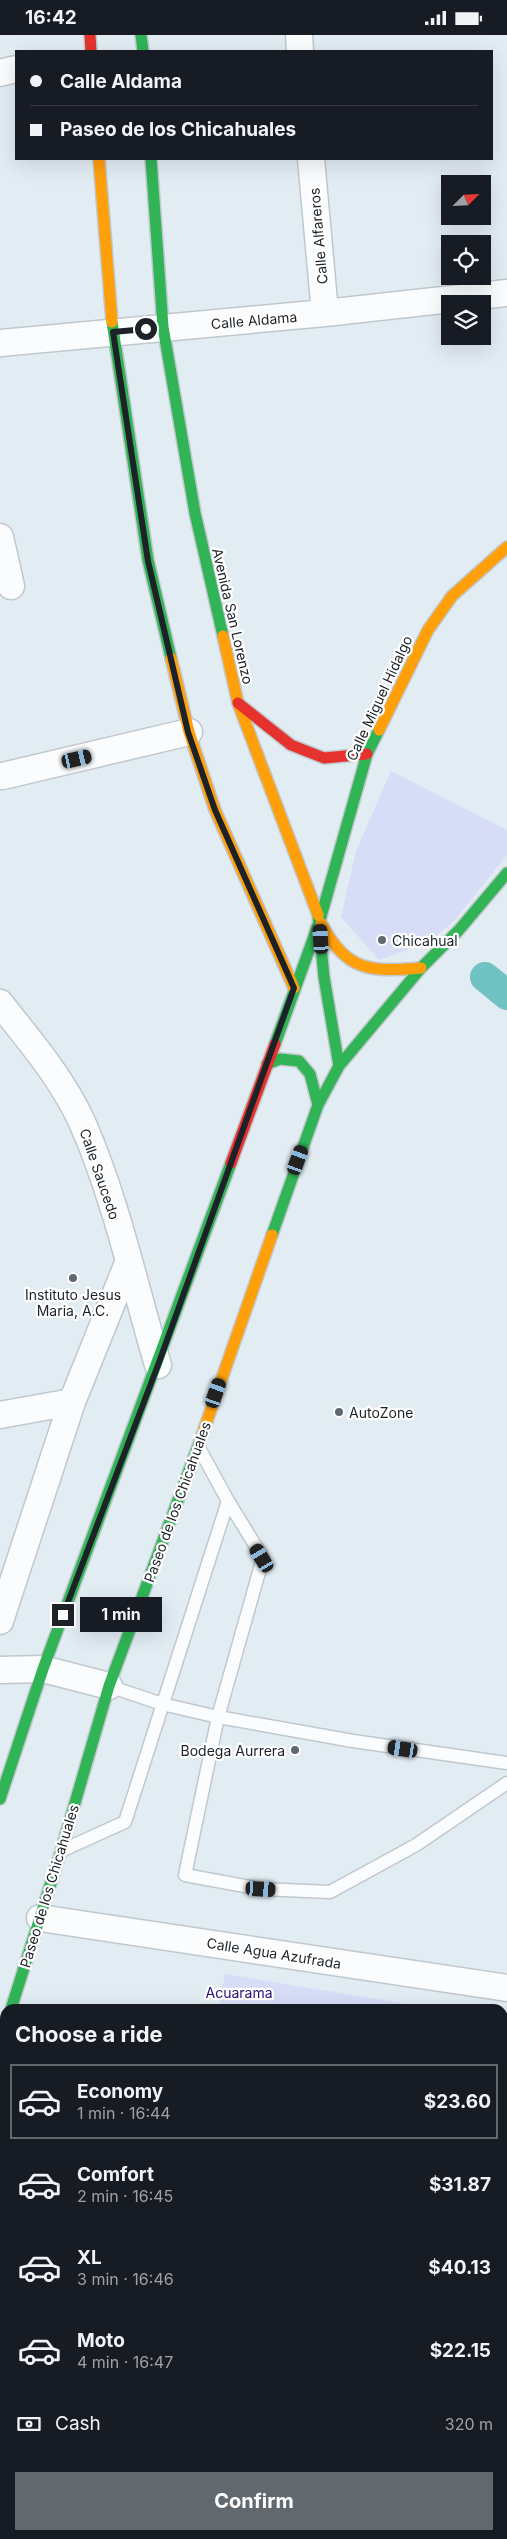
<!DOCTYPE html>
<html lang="en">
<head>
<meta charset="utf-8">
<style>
	body { margin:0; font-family:Inter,sans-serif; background:#242831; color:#f1f3f6; height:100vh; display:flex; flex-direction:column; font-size:19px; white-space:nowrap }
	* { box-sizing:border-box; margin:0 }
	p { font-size:16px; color:#9ea1a6 }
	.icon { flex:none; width:28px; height:28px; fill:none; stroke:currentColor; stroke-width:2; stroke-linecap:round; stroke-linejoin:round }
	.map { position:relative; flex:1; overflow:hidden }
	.sheet { position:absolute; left:0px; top:1969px; width:508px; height:536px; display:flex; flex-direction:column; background:#171b24; border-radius:15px 15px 0 0; box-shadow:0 5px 20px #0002 }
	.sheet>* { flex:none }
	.top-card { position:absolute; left:15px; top:15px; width:478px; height:110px; border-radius:0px; box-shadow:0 5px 20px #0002; display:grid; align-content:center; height:110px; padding:0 15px; background:#171b24 }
	.needle { width:32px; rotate:66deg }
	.tools { position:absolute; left:441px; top:140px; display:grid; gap:10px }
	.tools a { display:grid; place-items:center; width:50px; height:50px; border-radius:0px; background:#171b24; box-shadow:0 5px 20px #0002; font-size:25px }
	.end { position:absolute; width:22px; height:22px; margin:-11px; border:6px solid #1c2227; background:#fff; box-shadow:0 0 0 2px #fff }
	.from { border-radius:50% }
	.bubble { position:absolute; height:35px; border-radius:0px; background:#171b24; box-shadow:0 5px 20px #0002; font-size:16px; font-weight:700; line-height:35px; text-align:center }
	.car { position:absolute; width:15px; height:30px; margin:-15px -8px; border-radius:6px; box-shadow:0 0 4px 1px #0007; background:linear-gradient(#222 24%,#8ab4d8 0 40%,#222 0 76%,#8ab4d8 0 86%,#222 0) }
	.top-card b { display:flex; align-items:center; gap:18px; height:48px; font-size:19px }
	.top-card b+b { border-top:1px solid #363941 }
	.top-card i { width:12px; height:12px; background:#f1f3f6 }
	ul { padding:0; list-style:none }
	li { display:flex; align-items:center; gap:15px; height:75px; margin:0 10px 8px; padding:0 5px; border:2px solid transparent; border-radius:0px }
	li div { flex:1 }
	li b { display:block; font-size:19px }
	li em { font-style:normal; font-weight:700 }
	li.current { border-color:#61696e }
	li>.icon { width:45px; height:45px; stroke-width:1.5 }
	h2 { padding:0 15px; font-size:22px; line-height:60px }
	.pay { display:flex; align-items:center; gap:12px; height:55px; padding:0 15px; font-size:19px }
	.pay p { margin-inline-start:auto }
	.action { display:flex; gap:10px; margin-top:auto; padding:10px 15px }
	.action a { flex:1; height:58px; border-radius:0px; background:#61696e; color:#fff; font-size:20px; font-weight:700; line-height:58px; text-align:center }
	.status { display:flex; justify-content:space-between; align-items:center; height:35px; padding:0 25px; background:#171b24; direction:ltr }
	.status svg { height:14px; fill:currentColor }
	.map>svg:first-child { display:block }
	.green { fill:#d8ddf7 }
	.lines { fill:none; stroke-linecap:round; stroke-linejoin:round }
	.canal { stroke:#71c2c3; stroke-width:30 }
	.lane-casing { stroke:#c0c8ce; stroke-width:15 }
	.street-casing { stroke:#c0c8ce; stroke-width:29 }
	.fast-casing { stroke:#c0c8ce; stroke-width:14 }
	.slow-casing { stroke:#c0c8ce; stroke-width:14 }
	.jam-casing { stroke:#c0c8ce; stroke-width:14 }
	.lane { stroke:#fbfcfd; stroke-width:12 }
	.street { stroke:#fbfcfd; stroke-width:26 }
	.fast { stroke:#30b455; stroke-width:11 }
	.slow { stroke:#ff9f0a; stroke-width:11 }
	.jam { stroke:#e5322d; stroke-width:11 }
	.route { stroke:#1c2227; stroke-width:6 }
	.poi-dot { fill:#61696e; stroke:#fff; stroke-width:2 }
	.labels { text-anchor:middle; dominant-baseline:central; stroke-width:4.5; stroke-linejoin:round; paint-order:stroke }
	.street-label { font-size:14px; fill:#1c2227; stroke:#fff }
	.poi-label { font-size:14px; fill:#1c2227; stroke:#fff; text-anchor:start }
	.park-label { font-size:14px; fill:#2a1276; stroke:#fff }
</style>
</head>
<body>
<div class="status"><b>16:42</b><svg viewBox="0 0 49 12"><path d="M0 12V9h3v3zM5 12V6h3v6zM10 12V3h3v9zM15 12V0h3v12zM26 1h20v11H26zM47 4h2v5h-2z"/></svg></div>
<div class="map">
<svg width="507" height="2504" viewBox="0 0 507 2504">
	<rect width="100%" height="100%" fill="#e2ecf3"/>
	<!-- green -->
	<path class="green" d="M391 736 507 795V820L454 886 428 908 379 925 341 882 356 816Z
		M225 1939 437 1974H219Z
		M503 1984 507 1985V2504H0V2447H5V2500H502Z"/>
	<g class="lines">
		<!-- canal -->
		<path class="canal" d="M485 942 507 960"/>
		<!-- lane casing -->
		<g class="lane-casing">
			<path id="lane" d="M228 1466 263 1523 218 1682 185 1840 261 1854 330 1857 416 1810 507 1748
				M109 1651 162 1669 218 1682 353 1706 507 1728
				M63 1815 125 1787 228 1466 199 1413"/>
		</g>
		<!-- street casing -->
		<g class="street-casing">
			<path id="street" d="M299 0 300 16
				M0 38 16 34
				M311 124 325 278
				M0 308 325 278 507 258
				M0 502 11 551
				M3 741 189 697
				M0 968C29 1005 62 1043 82 1087 116 1164 134 1249 158 1330
				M0 1380 72 1367
				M0 1586 72 1367 128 1228
				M0 1635 43 1634 109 1651
				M40 1883 507 1953"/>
		</g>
		<!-- fast casing -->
		<g class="fast-casing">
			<path id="fast" d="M141 0 143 16
				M151 124 163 292 195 478 223 601
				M112 287 148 525 171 623
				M318 880 324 942 339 1031
				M275 1009 320 885 367 719 379 695
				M267 1029 280 1024 299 1026 310 1039 318 1070
				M272 1200 318 1070 339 1031 421 933 459 895 507 838
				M0 1764 43 1634 231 1128
				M11 1974 61 1816 109 1651 200 1406"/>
		</g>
		<!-- slow casing -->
		<g class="slow-casing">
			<path id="slow" d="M99 124 112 287
				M223 601 238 668 318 880
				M171 623 189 697 215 775 294 953
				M379 695 428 595 452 561 507 512
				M321 888C347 937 370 937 421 933
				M200 1406 272 1200
				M0 2008 5 1993"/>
		</g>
		<!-- jam casing -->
		<g class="jam-casing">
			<path id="jam" d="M90 0 91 16
				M238 668 291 710 324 723 367 719
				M231 1128 275 1009"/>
		</g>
		<!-- lane -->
		<use href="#lane" class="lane"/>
		<!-- street -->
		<use href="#street" class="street"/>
		<!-- fast -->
		<use href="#fast" class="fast"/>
		<!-- slow -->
		<use href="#slow" class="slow"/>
		<!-- jam -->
		<use href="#jam" class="jam"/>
	</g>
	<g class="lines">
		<!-- route -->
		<path class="route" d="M63 1580 158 1330 294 953 215 775 188 697 148 526 113 297 146 294"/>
	</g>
	<!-- markers -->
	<g class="poi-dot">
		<circle cx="382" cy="905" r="5"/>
		<circle cx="73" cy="1243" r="5"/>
		<circle cx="339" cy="1377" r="5"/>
		<circle cx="295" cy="1715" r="5"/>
	</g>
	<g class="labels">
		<!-- street labels -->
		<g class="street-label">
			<text transform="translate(318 201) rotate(-95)">Calle Alfareros</text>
			<text transform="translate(254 285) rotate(-5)">Calle Aldama</text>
			<text transform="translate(233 581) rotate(77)">Avenida San Lorenzo</text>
			<text transform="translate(379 663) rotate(-65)">Calle Miguel Hidalgo</text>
			<text transform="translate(100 1139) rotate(71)">Calle Saucedo</text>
			<text transform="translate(177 1467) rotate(-70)">Paseo de los Chicahuales</text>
			<text transform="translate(49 1851) rotate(-73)">Paseo de los Chicahuales</text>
			<text transform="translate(274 1918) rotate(9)">Calle Agua Azufrada</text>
		</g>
		<!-- poi labels -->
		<g class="poi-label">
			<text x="392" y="905">Chicahual</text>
			<text x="73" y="1259" text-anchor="middle">Instituto Jesus<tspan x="73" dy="16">Maria, A.C.</tspan></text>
			<text x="349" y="1377">AutoZone</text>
			<text x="285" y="1715" text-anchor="end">Bodega Aurrera</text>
		</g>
		<!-- park labels -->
		<g class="park-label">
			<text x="239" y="1957">Acuarama</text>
		</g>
	</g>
</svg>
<div class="tools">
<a><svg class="needle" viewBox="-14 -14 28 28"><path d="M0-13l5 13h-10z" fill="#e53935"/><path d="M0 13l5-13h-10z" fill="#9ea1a6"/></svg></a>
<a><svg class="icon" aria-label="locate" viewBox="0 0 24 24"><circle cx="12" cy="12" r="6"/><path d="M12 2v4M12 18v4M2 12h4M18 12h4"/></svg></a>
<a><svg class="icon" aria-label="layers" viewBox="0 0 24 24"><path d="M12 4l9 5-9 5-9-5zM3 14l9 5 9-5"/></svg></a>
</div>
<i class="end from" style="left:146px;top:294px"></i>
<i class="end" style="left:63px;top:1580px"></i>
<div class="bubble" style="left:80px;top:1562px;width:82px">1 min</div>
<i class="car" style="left:77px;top:724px;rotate:77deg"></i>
<i class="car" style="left:321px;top:904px;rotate:356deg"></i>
<i class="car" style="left:298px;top:1125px;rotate:20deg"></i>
<i class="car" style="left:216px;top:1358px;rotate:19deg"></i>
<i class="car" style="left:262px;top:1523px;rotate:329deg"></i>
<i class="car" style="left:403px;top:1714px;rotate:279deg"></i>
<i class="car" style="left:261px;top:1854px;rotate:93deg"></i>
<div class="top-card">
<b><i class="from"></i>Calle Aldama</b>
<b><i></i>Paseo de los Chicahuales</b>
</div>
<section class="sheet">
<h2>Choose a ride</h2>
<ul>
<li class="current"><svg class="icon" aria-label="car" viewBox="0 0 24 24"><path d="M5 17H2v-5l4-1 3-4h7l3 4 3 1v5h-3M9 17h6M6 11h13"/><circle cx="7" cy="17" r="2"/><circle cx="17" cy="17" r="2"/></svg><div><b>Economy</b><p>1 min · 16:44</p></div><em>$23.60</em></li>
<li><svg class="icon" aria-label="car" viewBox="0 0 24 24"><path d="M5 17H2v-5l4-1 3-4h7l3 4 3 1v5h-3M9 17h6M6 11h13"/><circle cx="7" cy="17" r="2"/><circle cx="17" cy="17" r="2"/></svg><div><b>Comfort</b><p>2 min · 16:45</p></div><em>$31.87</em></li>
<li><svg class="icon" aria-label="car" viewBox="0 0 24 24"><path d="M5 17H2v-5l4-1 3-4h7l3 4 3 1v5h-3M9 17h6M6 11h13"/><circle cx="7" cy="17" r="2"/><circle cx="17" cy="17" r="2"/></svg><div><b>XL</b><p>3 min · 16:46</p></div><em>$40.13</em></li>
<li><svg class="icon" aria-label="car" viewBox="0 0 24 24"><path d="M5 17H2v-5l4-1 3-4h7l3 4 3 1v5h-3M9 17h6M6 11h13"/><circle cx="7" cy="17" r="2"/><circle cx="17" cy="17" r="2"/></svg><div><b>Moto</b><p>4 min · 16:47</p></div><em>$22.15</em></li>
</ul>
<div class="pay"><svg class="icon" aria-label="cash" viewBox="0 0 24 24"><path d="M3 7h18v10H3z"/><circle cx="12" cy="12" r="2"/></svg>Cash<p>320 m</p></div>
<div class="action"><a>Confirm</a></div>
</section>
</div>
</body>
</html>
